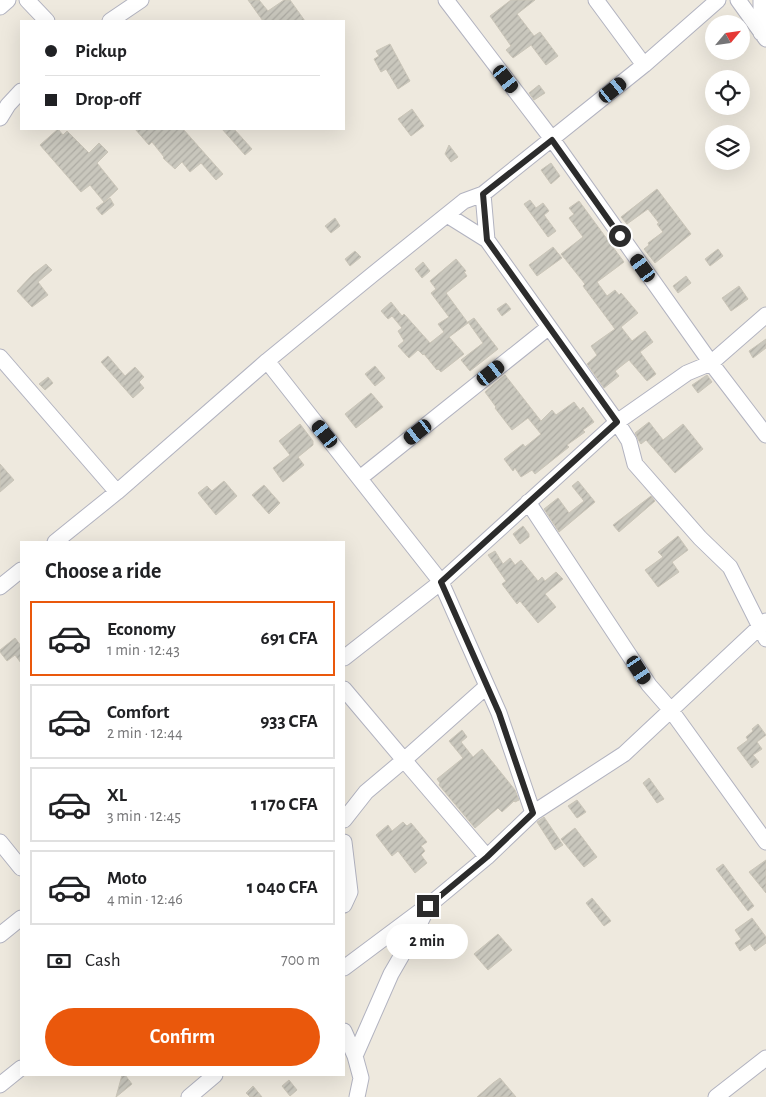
<!DOCTYPE html>
<html lang="en">
<head>
<meta charset="utf-8">
<style>
	body { margin:0; font-family:"Alegreya Sans",sans-serif; background:#f2f2f2; color:#202124; height:100vh; display:flex; flex-direction:column; font-size:19px; white-space:nowrap }
	* { box-sizing:border-box; margin:0 }
	p { font-size:16px; color:#757577 }
	.icon { flex:none; width:28px; height:28px; fill:none; stroke:currentColor; stroke-width:2; stroke-linecap:round; stroke-linejoin:round }
	.map { position:relative; flex:1; overflow:hidden }
	.panel { position:absolute; left:20px; top:541px; width:325px; height:535px; display:flex; flex-direction:column; background:#fff; border-radius:0px; box-shadow:0 5px 20px #0002 }
	.panel>* { flex:none }
	.top-card { position:absolute; left:20px; top:20px; width:325px; height:110px; border-radius:0px; box-shadow:0 5px 20px #0002; display:grid; align-content:center; height:110px; padding:0 25px; background:#fff }
	.needle { width:32px; rotate:61deg }
	.controls { position:absolute; left:705px; top:15px; display:grid; gap:10px }
	.controls a { display:grid; place-items:center; width:45px; height:45px; border-radius:50%; background:#fff; box-shadow:0 5px 20px #0002; font-size:25px }
	.end { position:absolute; width:22px; height:22px; margin:-11px; border:6px solid #2c2c2c; background:#fff; box-shadow:0 0 0 2px #fff }
	.from { border-radius:50% }
	.bubble { position:absolute; height:35px; border-radius:18px; background:#fff; box-shadow:0 5px 20px #0002; font-size:16px; font-weight:600; line-height:35px; text-align:center }
	.car { position:absolute; width:15px; height:30px; margin:-15px -8px; border-radius:6px; box-shadow:0 0 4px 1px #0007; background:linear-gradient(#222 24%,#8ab4d8 0 40%,#222 0 76%,#8ab4d8 0 86%,#222 0) }
	.top-card b { display:flex; align-items:center; gap:18px; height:48px; font-size:19px }
	.top-card b+b { border-top:1px solid #e0e0e0 }
	.top-card i { width:12px; height:12px; background:#202124 }
	ul { padding:0; list-style:none }
	li { display:flex; align-items:center; gap:15px; height:75px; margin:0 10px 8px; padding:0 15px; border:2px solid #e0e0e0; border-radius:0px }
	li div { flex:1 }
	li b { display:block; font-size:19px }
	li em { font-style:normal; font-weight:600 }
	li.selected { border-color:#ea580c }
	li>.icon { width:45px; height:45px; stroke-width:1.5 }
	h2 { padding:0 25px; font-size:22px; line-height:60px }
	.pay { display:flex; align-items:center; gap:12px; height:55px; padding:0 25px; font-size:19px }
	.pay p { margin-inline-start:auto }
	.action { display:flex; gap:10px; margin-top:auto; padding:10px 25px }
	.action a { flex:1; height:58px; border-radius:30px; background:#ea580c; color:#fff; font-size:20px; font-weight:600; line-height:58px; text-align:center }
	.map>svg:first-child { display:block }
	.building { fill:url(#building-hatch); stroke:#cac5b8 }
	.lines { fill:none; stroke-linecap:round; stroke-linejoin:round }
	.minor-casing { stroke:#b2b3c0; stroke-width:17 }
	.minor { stroke:#fff; stroke-width:15 }
	.route { stroke:#2c2c2c; stroke-width:6 }
</style>
</head>
<body>
<div class="map">
<svg width="766" height="1097" viewBox="0 0 766 1097">
	<defs>
		<pattern id="building-hatch" width="6" height="6" patternUnits="userSpaceOnUse" patternTransform="scale(1.25)"><rect width="6" height="6" fill="#c9c7bd"/><path d="M-1 1l2-2M0 6l6-6M5 7l2-2" fill="none" stroke="#adaba3"/></pattern>
	</defs>
	<rect width="100%" height="100%" fill="#eee9de"/>
	<!-- building -->
	<path class="building" d="M248 0H259L268 11 284 0H290L305 21H263Z
		M511 0H535L517 14 534 36 540 32 558 56 546 65 531 45 513 58 506 50 511 46 490 16Z
		M390 44 410 81 398 89 386 69 381 72 374 59 379 56 376 51Z
		M539 85 545 93 534 100 529 93Z
		M412 109 424 126 411 136 398 119Z
		M58 129 63 135 67 131 89 153 99 143 108 152 97 163 118 189 104 202 90 185 81 192 40 145Z
		M135 129H183L223 174 216 180 201 163 190 172 182 162 175 169 163 158 164 157 152 142 149 145Z
		M222 129H234L252 149 245 155Z
		M449 145 458 157 451 162 445 154Z
		M551 163 560 176 551 184 541 170Z
		M657 189 691 234 655 263 644 249 649 245 648 243 663 232 657 224 659 223 648 209 627 224 621 217Z
		M110 198 114 205 102 215 96 208Z
		M530 200 536 208 543 203 549 211 544 215 556 231 548 237 524 204Z
		M579 201 624 262 597 282 607 296 615 290 619 295 621 293 638 313 621 327 632 341 645 331 653 342 640 352 656 374 647 381 629 360 615 371 619 376 604 388 587 364 597 355 591 346 615 329 583 286 585 284 561 254 583 237 569 218 574 214 569 208Z
		M335 218 340 226 331 233 325 226Z
		M553 247 562 258 537 276 529 265Z
		M718 249 723 256 710 266 705 259Z
		M355 251 361 257 350 266 345 259Z
		M456 259 466 271 464 272 467 276 446 293 468 323 449 337 464 354 441 372 438 369 437 370 424 354 423 355 418 350 409 358 398 346 404 341 398 331 402 328 392 316 388 319 381 311 391 302 402 316 404 314 430 343 444 332 438 324 449 317 431 293 436 289 430 281Z
		M423 262 430 271 422 278 415 269Z
		M46 264 52 270 38 282 48 295 32 307 17 291 33 274Z
		M686 276 691 283 678 293 673 286Z
		M739 286 748 299 731 311 722 298Z
		M506 303 511 309 502 316 497 309Z
		M474 318 498 349 470 371 461 360 483 343 468 322Z
		M766 339V348L753 358 749 351Z
		M108 356 125 376 135 367 144 377 139 382 144 388 133 398 101 362Z
		M375 366 385 378 375 386 365 374Z
		M505 375 541 421 552 410 556 415 574 402 580 410 583 407 594 422 583 430 585 432 567 445 569 447 535 474 532 470 521 477 515 468 513 471 504 459 523 444 525 447 541 434 528 418 512 430 495 408 496 407 485 392Z
		M707 375 712 382 698 393 692 385Z
		M48 377 53 383 45 390 39 384Z
		M371 393 383 407 356 428 345 414Z
		M649 422 663 440 683 424 703 449 675 473 646 440 641 444 639 441 635 433Z
		M300 424 313 441V445L298 457 304 465 283 482 273 468 290 455 279 441Z
		M0 464 14 480 0 492Z
		M224 481 237 496 216 515 198 493 207 486 212 491Z
		M578 481 595 502 559 532 544 509 558 498 569 513 584 501 572 486Z
		M264 485 280 503 269 514 252 495Z
		M651 496 655 501 619 532 613 525Z
		M523 526 529 534V537L520 544 513 534Z
		M678 536 688 550 672 562 679 572 658 587 645 570 663 557 658 552Z
		M495 551 503 564 510 558 515 565 521 560 538 581 542 577 545 581 556 572 563 579 545 594 556 607 538 623 520 601 517 604 502 584 506 581 488 555Z
		M15 638 21 646V663L15 655 7 661 0 652V650Z
		M758 724 766 735 757 742 762 749 753 755 759 762 752 768 737 748 748 740 746 737 753 731 752 729Z
		M462 730 467 737 461 742 473 757 482 749 515 790 519 800 515 802 514 801 502 812 498 808 475 828 439 785 440 783 437 779 463 758 449 741Z
		M649 778 664 799 657 803 643 783Z
		M577 800 586 812 577 818 568 806Z
		M544 817 563 845 555 850 537 822Z
		M403 822 407 826 411 823 427 842 421 846 425 851 421 855 427 863 415 873 398 851 392 856 376 835 388 825 392 831Z
		M575 828 597 857 584 867 561 839Z
		M766 860V893L749 872Z
		M723 864 754 906 748 911 716 869Z
		M592 898 611 921 604 926 586 903Z
		M752 918 766 937V943L755 951 750 944 740 951 735 943 741 939 735 930Z
		M498 934 512 950 488 970 474 954Z
		M122 1075H125L132 1084 116 1097Z
		M500 1078 516 1097H477L493 1083Z
		M289 1080 297 1090 290 1096 282 1086Z
		M253 1086 262 1097H250L246 1093Z"/>
	<g class="lines">
		<!-- minor casing -->
		<g class="minor-casing">
			<path id="minor" d="M27 0 47 21
				M446 0 552 139 711 363 766 435
				M596 0 644 65
				M738 0 766 39
				M761 0V33
				M0 7 8 0
				M110 21 141 0
				M0 118 8 105 21 91
				M483 194 487 240
				M447 215 487 240 617 422 629 441 635 464 700 538 730 567 766 639
				M0 357 117 492
				M267 361 441 582 499 713 533 813
				M360 478 549 327
				M528 502 649 685 670 709 766 842
				M55 542 117 492 267 361 372 275 464 201 483 194 644 65 718 0
				M0 587 21 570
				M344 658 441 582 617 422 687 373 711 363 766 315
				M487 686 404 760 487 857
				M344 689 404 760 366 792 344 820
				M0 842 21 868
				M344 842 350 892 344 905
				M0 935 21 918
				M344 968 427 906
				M344 1031 355 1056 361 1078 357 1097
				M355 1056 391 974 417 929 428 906 487 857 533 813 624 754 766 621
				M0 1085 21 1068
				M189 1097 215 1075
				M716 1097 766 1058"/>
		</g>
		<!-- minor -->
		<use href="#minor" class="minor"/>
	</g>
	<g class="lines">
		<!-- route -->
		<path class="route" d="M428 906 487 857 533 813 499 713 441 582 617 422 487 240 483 194 552 140 620 236"/>
	</g>
</svg>
<div class="controls">
<a><svg class="needle" viewBox="-14 -14 28 28"><path d="M0-13l5 13h-10z" fill="#e53935"/><path d="M0 13l5-13h-10z" fill="#757577"/></svg></a>
<a><svg class="icon" aria-label="locate" viewBox="0 0 24 24"><circle cx="12" cy="12" r="6"/><path d="M12 2v4M12 18v4M2 12h4M18 12h4"/></svg></a>
<a><svg class="icon" aria-label="layers" viewBox="0 0 24 24"><path d="M12 4l9 5-9 5-9-5zM3 14l9 5 9-5"/></svg></a>
</div>
<i class="end from" style="left:620px;top:236px"></i>
<i class="end" style="left:428px;top:906px"></i>
<div class="bubble" style="left:386px;top:924px;width:82px">2 min</div>
<i class="car" style="left:506px;top:79px;rotate:143deg"></i>
<i class="car" style="left:613px;top:90px;rotate:51deg"></i>
<i class="car" style="left:643px;top:268px;rotate:324deg"></i>
<i class="car" style="left:491px;top:373px;rotate:52deg"></i>
<i class="car" style="left:418px;top:432px;rotate:232deg"></i>
<i class="car" style="left:325px;top:434px;rotate:321deg"></i>
<i class="car" style="left:639px;top:670px;rotate:147deg"></i>
<div class="top-card">
<b><i class="from"></i>Pickup</b>
<b><i></i>Drop-off</b>
</div>
<section class="panel">
<h2>Choose a ride</h2>
<ul>
<li class="selected"><svg class="icon" aria-label="car" viewBox="0 0 24 24"><path d="M5 17H2v-5l4-1 3-4h7l3 4 3 1v5h-3M9 17h6M6 11h13"/><circle cx="7" cy="17" r="2"/><circle cx="17" cy="17" r="2"/></svg><div><b>Economy</b><p>1 min · 12:43</p></div><em>691 CFA</em></li>
<li><svg class="icon" aria-label="car" viewBox="0 0 24 24"><path d="M5 17H2v-5l4-1 3-4h7l3 4 3 1v5h-3M9 17h6M6 11h13"/><circle cx="7" cy="17" r="2"/><circle cx="17" cy="17" r="2"/></svg><div><b>Comfort</b><p>2 min · 12:44</p></div><em>933 CFA</em></li>
<li><svg class="icon" aria-label="car" viewBox="0 0 24 24"><path d="M5 17H2v-5l4-1 3-4h7l3 4 3 1v5h-3M9 17h6M6 11h13"/><circle cx="7" cy="17" r="2"/><circle cx="17" cy="17" r="2"/></svg><div><b>XL</b><p>3 min · 12:45</p></div><em>1 170 CFA</em></li>
<li><svg class="icon" aria-label="car" viewBox="0 0 24 24"><path d="M5 17H2v-5l4-1 3-4h7l3 4 3 1v5h-3M9 17h6M6 11h13"/><circle cx="7" cy="17" r="2"/><circle cx="17" cy="17" r="2"/></svg><div><b>Moto</b><p>4 min · 12:46</p></div><em>1 040 CFA</em></li>
</ul>
<div class="pay"><svg class="icon" aria-label="cash" viewBox="0 0 24 24"><path d="M3 7h18v10H3z"/><circle cx="12" cy="12" r="2"/></svg>Cash<p>700 m</p></div>
<div class="action"><a>Confirm</a></div>
</section>
</div>
</body>
</html>
